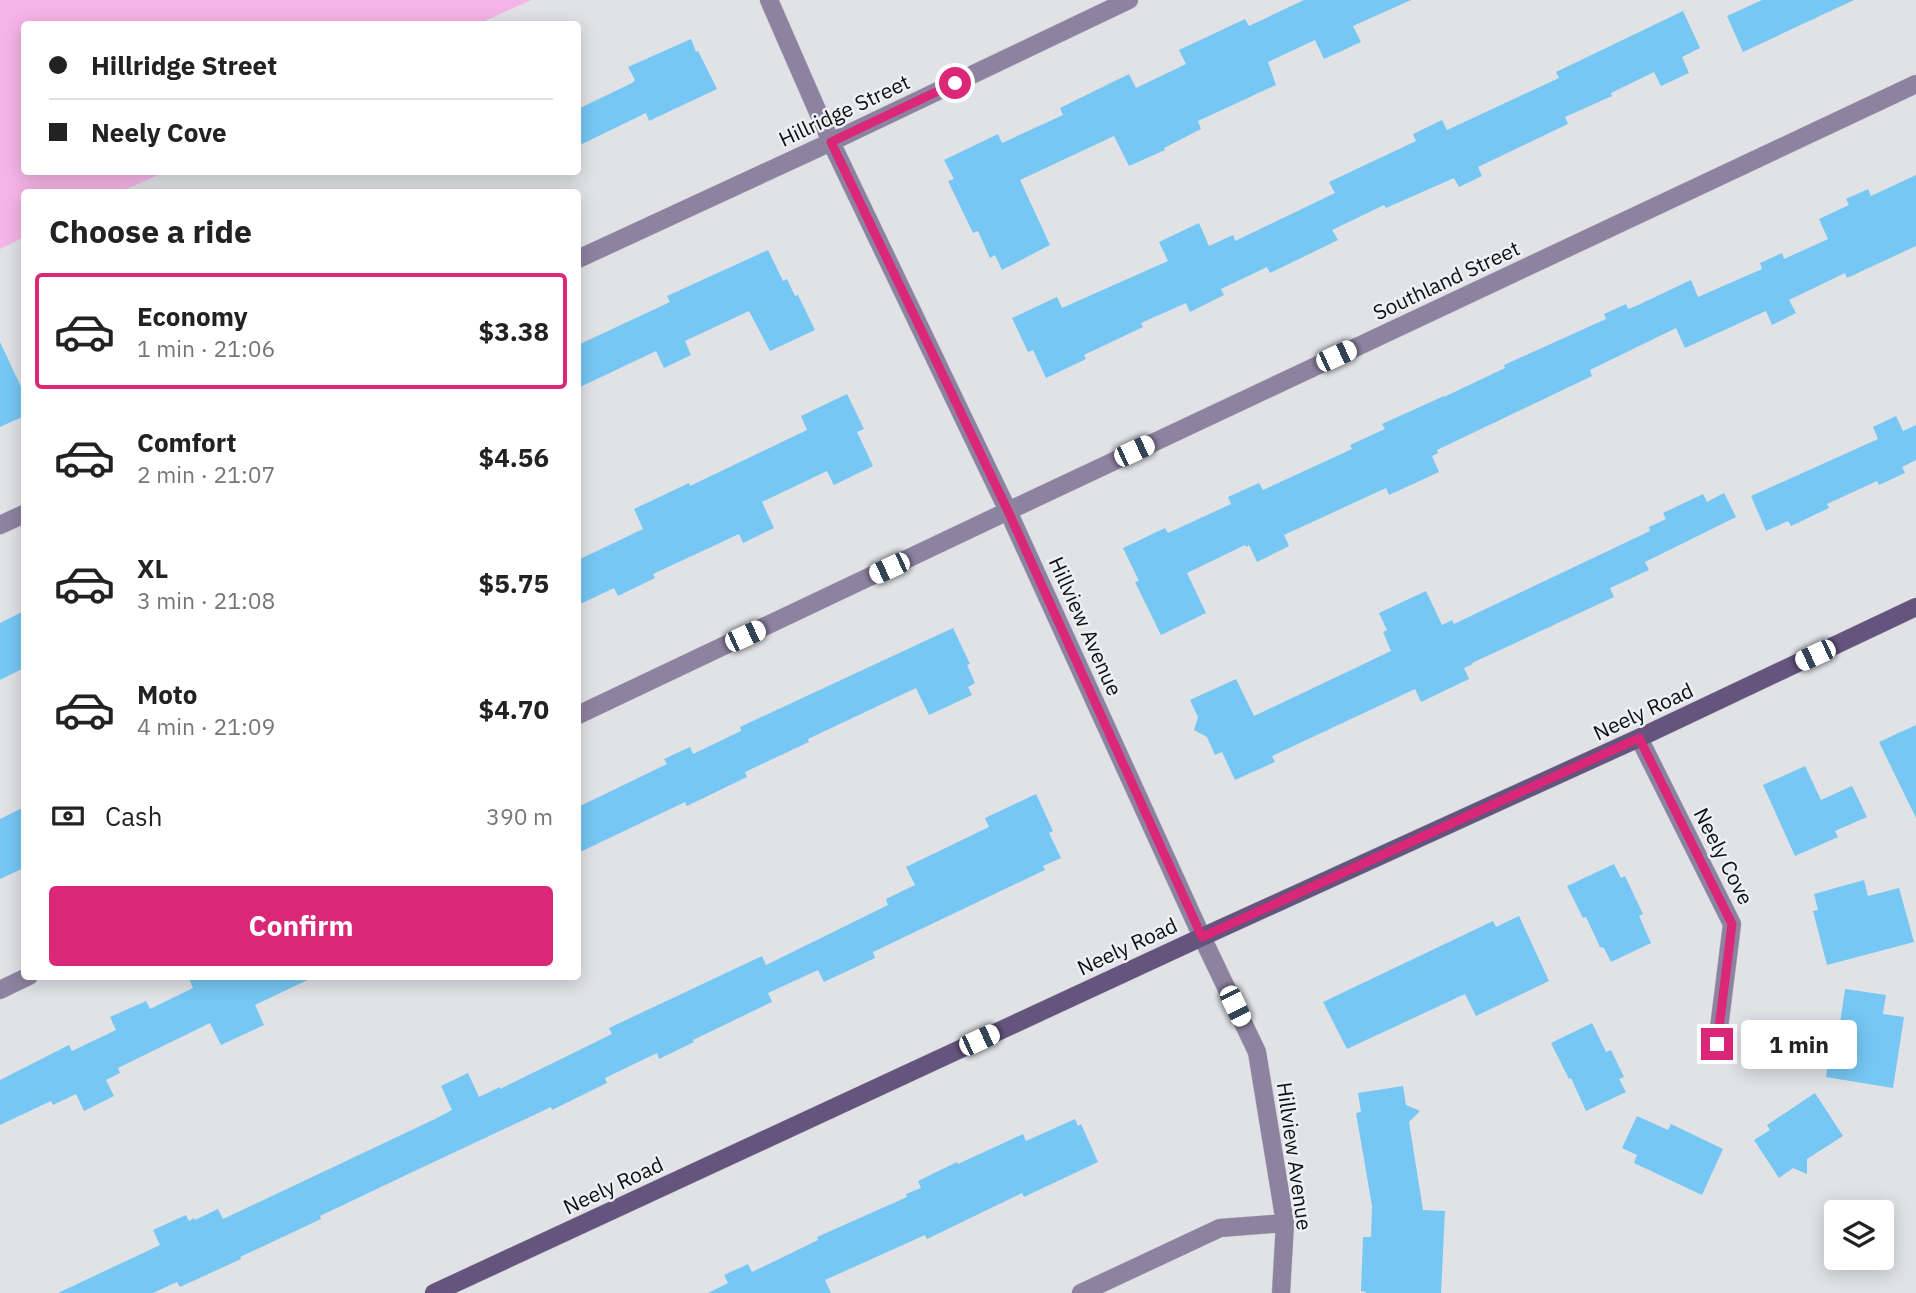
<!DOCTYPE html>
<html lang="en">
<head>
<meta charset="utf-8">
<style>
	body { margin:0; font-family:"IBM Plex Sans",sans-serif; background:#f6f6f6; color:#222; height:100vh; display:flex; flex-direction:column; font-size:26px; white-space:nowrap }
	* { box-sizing:border-box; margin:0 }
	p { font-size:23px; color:#767676 }
	.icon { flex:none; width:38px; height:38px; fill:none; stroke:currentColor; stroke-width:2; stroke-linecap:round; stroke-linejoin:round }
	.map { position:relative; flex:1; overflow:hidden }
	.side { position:absolute; left:21px; top:189px; width:560px; height:791px; display:flex; flex-direction:column; background:#fff; border-radius:7px; box-shadow:0 4px 18px #0003 }
	.side>* { flex:none }
	.banner { position:absolute; left:21px; top:21px; width:560px; height:154px; border-radius:7px; box-shadow:0 4px 18px #0003; display:grid; align-content:center; height:154px; padding:0 28px; background:#fff }
	.fabs { position:absolute; left:1824px; top:1200px; display:grid; gap:14px }
	.fabs a { display:grid; place-items:center; width:70px; height:70px; border-radius:7px; background:#fff; box-shadow:0 4px 18px #0003; font-size:35px }
	.end { position:absolute; width:32px; height:32px; margin:-16px; border:9px solid #db2777; background:#fff; box-shadow:0 0 0 4px #fff }
	.from { border-radius:50% }
	.bubble { position:absolute; height:49px; border-radius:7px; background:#fff; box-shadow:0 4px 18px #0003; font-size:23px; font-weight:700; line-height:49px; text-align:center }
	.car { position:absolute; width:21px; height:42px; margin:-21px -10px; border-radius:9px; box-shadow:0 0 5px 2px #0007; background:linear-gradient(#fff 24%,#345 0 40%,#fff 0 76%,#345 0 86%,#fff 0) }
	.banner b { display:flex; align-items:center; gap:24px; height:66px; font-size:26px }
	.banner b+b { border-top:2px solid #e0e0e0 }
	.banner i { width:18px; height:18px; background:#222 }
	ul { padding:0; list-style:none }
	li { display:flex; align-items:center; gap:21px; height:116px; margin:0 14px 10px; padding:0 14px; border:4px solid transparent; border-radius:7px }
	li div { flex:1 }
	li b { display:block; font-size:26px }
	li em { font-style:normal; font-weight:700 }
	li.active { border-color:#db2777 }
	li>.icon { width:63px; height:63px; stroke-width:1.5 }
	h2 { padding:0 28px; font-size:32px; line-height:84px }
	.pay { display:flex; align-items:center; gap:18px; height:77px; padding:0 28px; font-size:26px }
	.pay p { margin-inline-start:auto }
	.cta { display:flex; gap:14px; margin-top:auto; padding:14px 28px }
	.cta a { flex:1; height:80px; border-radius:7px; background:#db2777; color:#fff; font-size:28px; font-weight:700; line-height:80px; text-align:center }
	.map>svg:first-child { display:block }
	.green { fill:#f5b4e7 }
	.building { fill:#76c7f4 }
	.lines { fill:none; stroke-linecap:round; stroke-linejoin:round }
	.street-casing { stroke:#bfc0c4; stroke-width:19 }
	.secondary-casing { stroke:#bfc0c4; stroke-width:19 }
	.street { stroke:#8d82a0; stroke-width:18 }
	.secondary { stroke:#64547e; stroke-width:18 }
	.route { stroke:#db2777; stroke-width:9 }
	.labels { text-anchor:middle; dominant-baseline:central; stroke-width:5; stroke-linejoin:round; paint-order:stroke }
	.street-label { font-size:21px; fill:#0e0f10; stroke:#eef0f3 }
</style>
</head>
<body>
<div class="map">
<svg width="1916" height="1293" viewBox="0 0 1916 1293">
	<rect width="100%" height="100%" fill="#e1e2e6"/>
	<!-- green -->
	<path class="green" d="M0 0H531L478 24H24V172H165L120 192H24V237L0 249Z"/>
	<!-- building -->
	<path class="building" d="M1304 0H1411L1353 26 1361 42 1324 59 1315 40 1268 62 1276 85 1198 121 1201 129 1164 148 1165 150 1129 166 1114 136 1020 180 1050 245 1002 270 995 255 990 258 978 231 973 233 948 181 954 179 944 160 998 134 1002 143 1063 115 1060 108 1129 74 1136 88 1186 64 1179 50 1245 19 1249 26Z
		M1762 0H1854L1743 52 1727 16Z
		M1683 11 1700 48 1682 57 1689 73 1661 86 1654 72 1611 93 1612 96 1565 117 1568 124 1478 167 1482 176 1459 187 1454 178 1386 208 1384 205 1332 230 1338 240 1270 273 1267 267 1221 289 1224 295 1190 312 1186 303 1141 323 1143 327 1084 355 1086 359 1046 378 1033 350 1028 352 1012 318 1057 297 1062 308 1168 261 1159 242 1199 223 1209 246 1233 235 1235 241 1335 193 1329 182 1416 141 1413 134 1442 120 1447 130 1559 78 1556 72Z
		M691 39 696 52 698 51 717 89 649 121 646 113 578 146V109L632 83 635 80 628 67Z
		M1916 175V246L1847 278 1845 273 1789 300 1796 313 1772 325 1766 311 1685 348 1676 328 1590 370 1592 376 1437 450 1438 453 1432 456 1439 472 1389 495 1386 488 1284 535 1289 546 1257 562 1249 545 1246 547 1245 545 1187 573 1206 613 1161 635 1135 582 1139 581 1123 548 1165 528 1168 533 1231 504 1228 497 1259 483 1263 490 1352 449 1350 445 1385 429 1382 424 1444 396V397L1505 368 1504 365 1606 319 1604 314 1626 304 1628 309 1636 306 1691 280 1698 297 1762 269 1760 263 1782 253 1784 259 1828 239 1819 219 1849 205 1846 199 1868 189 1871 196Z
		M768 250 783 281 787 279 795 296 798 295 815 330 770 351 749 311 685 341 691 355 664 368 656 351 578 388V345L670 302 667 296Z
		M0 342 24 393V416L0 427Z
		M847 394 864 429 857 432 873 466 834 485 827 471 762 502 774 528 743 543 739 534 653 574 655 578 618 596 614 588 578 605V560L643 529 634 509 689 483 690 486 807 430 801 416Z
		M1896 416 1903 431 1916 425V460L1902 467 1905 473 1879 485 1877 481 1827 504 1829 508 1791 526 1788 521 1766 531 1751 496 1878 439 1873 427Z
		M1724 493 1736 517 1645 562 1649 570 1610 588 1614 597 1472 663 1473 664 1464 668 1469 679 1421 702 1415 689 1272 756 1275 762 1235 780 1222 752 1215 755 1207 737 1194 730 1198 717 1190 700 1236 679 1254 716 1391 651 1383 632 1387 630 1379 613 1426 591 1442 625 1452 620 1454 624 1650 531 1649 527 1666 519 1663 513 1703 494 1707 502Z
		M24 611V668L0 680V623Z
		M953 628 970 664 967 665 975 683 968 687 972 695 929 715 916 688 808 739 809 742 745 772 747 777 687 806 685 802 578 853V807L667 764 664 759 690 747 693 754 741 731 740 727Z
		M1916 725V818L1879 742Z
		M1805 766 1821 800 1852 786 1867 817 1835 831 1838 837 1795 856 1763 785Z
		M1036 794 1053 831 1049 833 1061 858 1043 866 1045 870 873 952 875 958 824 982 818 970 768 993 772 1002 693 1040 694 1042 659 1059 657 1053 605 1078 607 1083 552 1110 551 1107 423 1167 320 1216 321 1219 240 1257 241 1259 180 1287 177 1282 153 1293H58L160 1245 153 1230 186 1215 189 1221 194 1218 195 1220 218 1209 223 1219 435 1119 452 1110 441 1086 468 1073 479 1097 500 1087V1089L612 1034 609 1028 762 956 766 965 888 905 886 899 915 885 906 867 989 827 985 818Z
		M24 807V868L0 879V819Z
		M1614 864 1621 878 1625 876 1643 914 1639 916 1651 943 1611 962 1604 948 1600 947 1586 917 1583 918 1567 886Z
		M1864 880 1868 896 1899 888 1914 942 1827 965 1813 911 1818 910 1814 894Z
		M1519 916 1549 981 1476 1016 1465 994 1347 1049 1323 1002 1493 921 1496 927Z
		M188 976H316L255 1005 264 1025 221 1045 210 1023 118 1068 120 1073 106 1080 114 1096 84 1111 76 1094 53 1105 51 1101 0 1125V1080L69 1045 72 1051 116 1030 110 1017 146 1001 150 1009 193 988Z
		M1845 989 1886 995 1883 1014 1904 1017 1893 1088 1826 1077 1834 1022 1840 1023Z
		M1592 1023 1606 1052 1611 1050 1624 1077 1619 1079 1626 1092 1586 1111 1571 1078 1569 1079 1551 1043Z
		M1403 1086 1406 1105 1420 1111 1409 1122 1423 1210 1445 1211 1441 1293H1366V1292L1361 1291 1363 1237H1371L1372 1206 1356 1113 1361 1112 1358 1093Z
		M1815 1093 1843 1136 1807 1159V1174L1793 1168 1779 1178 1754 1140 1770 1130 1767 1125Z
		M1637 1116 1668 1130 1671 1124 1723 1149 1702 1195 1634 1163 1637 1155 1622 1148Z
		M1075 1119 1078 1126 1081 1124 1098 1162 1024 1197 1022 1193 927 1239 925 1235 825 1280 831 1293H708L728 1283 724 1275 748 1264 752 1272 818 1240 817 1237 907 1197 906 1194 921 1188 918 1181 957 1162 958 1164 1023 1134 1026 1141Z"/>
	<g class="lines">
		<!-- street casing -->
		<g class="street-casing">
			<path id="street" d="M769 0 831 142 1008 511 1202 937 1257 1052 1285 1223 1281 1293
				M578 259 831 142 1129 0
				M0 525 24 514
				M578 715 1008 511 1916 84
				M1639 738 1732 924 1717 1044
				M0 990 29 976
				M1081 1293 1220 1228 1285 1223"/>
		</g>
		<!-- secondary casing -->
		<g class="secondary-casing">
			<path id="secondary" d="M434 1293 1202 937 1639 738 1916 607"/>
		</g>
		<!-- street -->
		<use href="#street" class="street"/>
		<!-- secondary -->
		<use href="#secondary" class="secondary"/>
	</g>
	<g class="lines">
		<!-- route -->
		<path class="route" d="M955 83 831 142 1008 511 1202 937 1639 738 1732 924 1717 1044"/>
	</g>
	<g class="labels">
		<!-- street labels -->
		<g class="street-label">
			<text transform="translate(844 110) rotate(-25)">Hillridge Street</text>
			<text transform="translate(1446 280) rotate(-25)">Southland Street</text>
			<text transform="translate(1086 626) rotate(66)">Hillview Avenue</text>
			<text transform="translate(1643 711) rotate(-25)">Neely Road</text>
			<text transform="translate(1724 856) rotate(63)">Neely Cove</text>
			<text transform="translate(1127 946) rotate(-25)">Neely Road</text>
			<text transform="translate(1295 1156) rotate(82)">Hillview Avenue</text>
			<text transform="translate(613 1185) rotate(-25)">Neely Road</text>
		</g>
	</g>
</svg>
<div class="fabs">
<a><svg class="icon" aria-label="layers" viewBox="0 0 24 24"><path d="M12 4l9 5-9 5-9-5zM3 14l9 5 9-5"/></svg></a>
</div>
<i class="end from" style="left:955px;top:83px"></i>
<i class="end" style="left:1717px;top:1044px"></i>
<div class="bubble" style="left:1741px;top:1020px;width:116px">1 min</div>
<i class="car" style="left:1336px;top:356px;rotate:65deg"></i>
<i class="car" style="left:1134px;top:451px;rotate:65deg"></i>
<i class="car" style="left:889px;top:568px;rotate:245deg"></i>
<i class="car" style="left:745px;top:636px;rotate:65deg"></i>
<i class="car" style="left:1815px;top:655px;rotate:245deg"></i>
<i class="car" style="left:1235px;top:1006px;rotate:154deg"></i>
<i class="car" style="left:979px;top:1040px;rotate:65deg"></i>
<div class="banner">
<b><i class="from"></i>Hillridge Street</b>
<b><i></i>Neely Cove</b>
</div>
<section class="side">
<h2>Choose a ride</h2>
<ul>
<li class="active"><svg class="icon" aria-label="car" viewBox="0 0 24 24"><path d="M5 17H2v-5l4-1 3-4h7l3 4 3 1v5h-3M9 17h6M6 11h13"/><circle cx="7" cy="17" r="2"/><circle cx="17" cy="17" r="2"/></svg><div><b>Economy</b><p>1 min · 21:06</p></div><em>$3.38</em></li>
<li><svg class="icon" aria-label="car" viewBox="0 0 24 24"><path d="M5 17H2v-5l4-1 3-4h7l3 4 3 1v5h-3M9 17h6M6 11h13"/><circle cx="7" cy="17" r="2"/><circle cx="17" cy="17" r="2"/></svg><div><b>Comfort</b><p>2 min · 21:07</p></div><em>$4.56</em></li>
<li><svg class="icon" aria-label="car" viewBox="0 0 24 24"><path d="M5 17H2v-5l4-1 3-4h7l3 4 3 1v5h-3M9 17h6M6 11h13"/><circle cx="7" cy="17" r="2"/><circle cx="17" cy="17" r="2"/></svg><div><b>XL</b><p>3 min · 21:08</p></div><em>$5.75</em></li>
<li><svg class="icon" aria-label="car" viewBox="0 0 24 24"><path d="M5 17H2v-5l4-1 3-4h7l3 4 3 1v5h-3M9 17h6M6 11h13"/><circle cx="7" cy="17" r="2"/><circle cx="17" cy="17" r="2"/></svg><div><b>Moto</b><p>4 min · 21:09</p></div><em>$4.70</em></li>
</ul>
<div class="pay"><svg class="icon" aria-label="cash" viewBox="0 0 24 24"><path d="M3 7h18v10H3z"/><circle cx="12" cy="12" r="2"/></svg>Cash<p>390 m</p></div>
<div class="cta"><a>Confirm</a></div>
</section>
</div>
</body>
</html>
